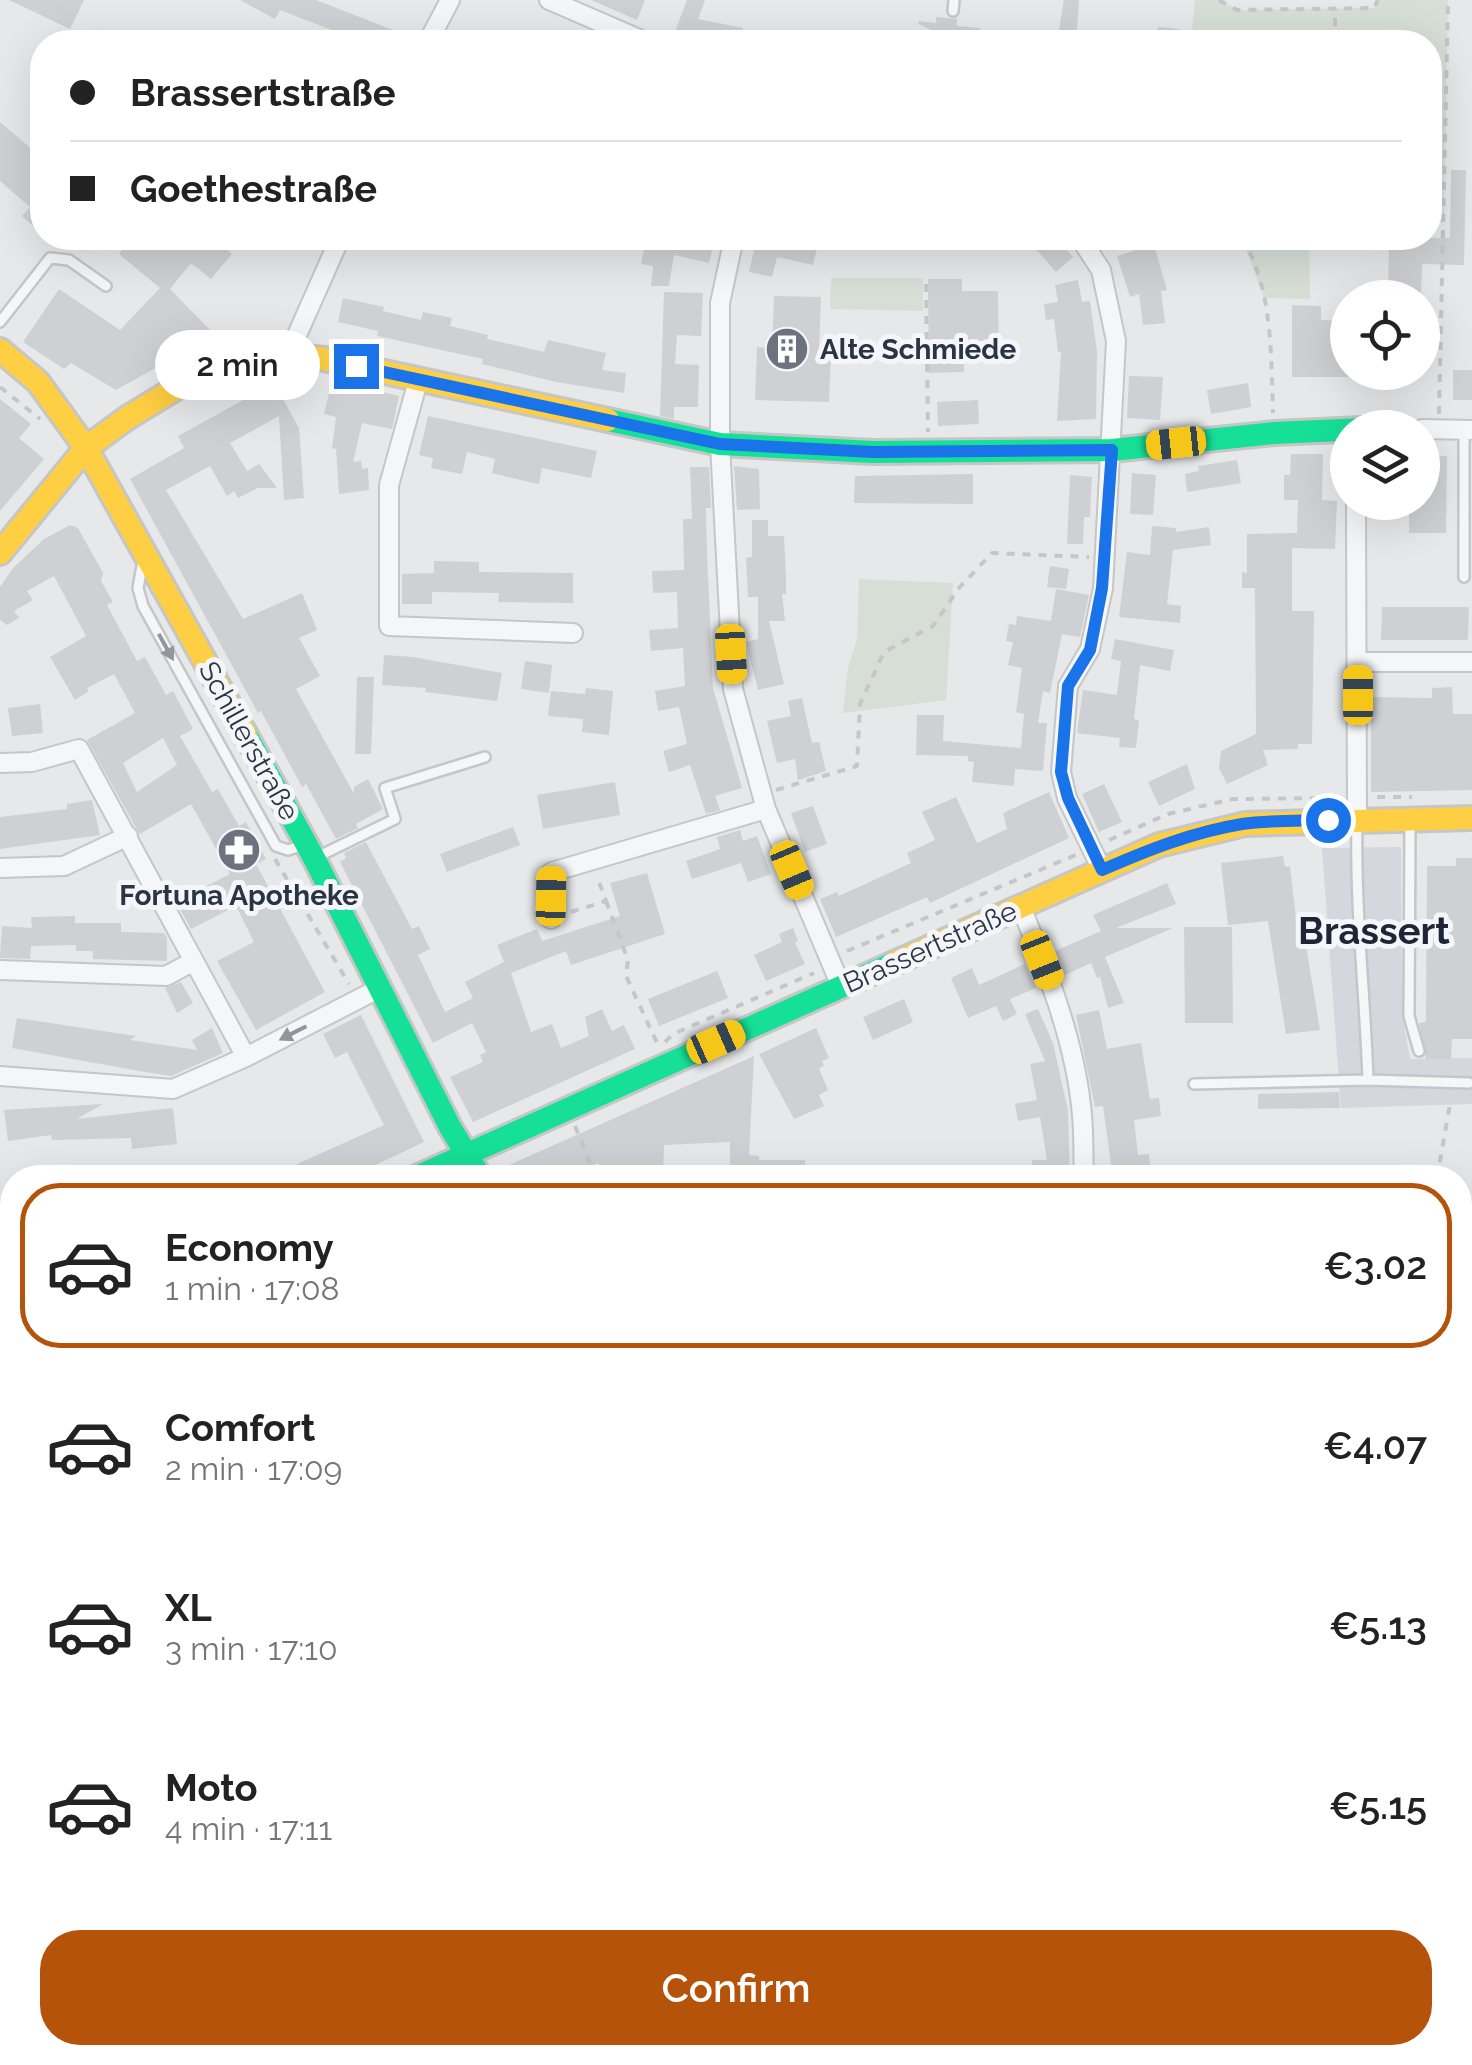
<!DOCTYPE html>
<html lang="en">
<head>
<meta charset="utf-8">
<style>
	body { margin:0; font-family:Raleway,sans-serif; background:#f6f6f6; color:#222; height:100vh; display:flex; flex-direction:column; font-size:38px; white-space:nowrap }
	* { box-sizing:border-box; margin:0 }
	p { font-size:32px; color:#767676 }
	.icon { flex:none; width:55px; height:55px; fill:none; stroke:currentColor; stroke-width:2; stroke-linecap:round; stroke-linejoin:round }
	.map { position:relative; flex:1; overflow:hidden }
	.drawer { position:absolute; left:0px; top:1165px; width:1472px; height:900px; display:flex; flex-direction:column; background:#fff; border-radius:40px 40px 0 0; box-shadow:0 10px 40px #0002 }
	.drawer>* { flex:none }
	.top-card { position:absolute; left:30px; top:30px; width:1412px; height:220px; border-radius:40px; box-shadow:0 10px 40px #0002; display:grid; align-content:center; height:220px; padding:0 40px; background:#fff }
	.controls { position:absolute; left:1330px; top:280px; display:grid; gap:20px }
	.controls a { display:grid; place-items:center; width:110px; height:110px; border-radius:50%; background:#fff; box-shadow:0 10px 40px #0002; font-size:50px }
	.end { position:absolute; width:45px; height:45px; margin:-22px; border:12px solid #1a73e8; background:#fff; box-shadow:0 0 0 5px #fff }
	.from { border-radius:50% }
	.bubble { position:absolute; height:70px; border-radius:35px; background:#fff; box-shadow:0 10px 40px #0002; font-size:32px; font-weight:600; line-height:70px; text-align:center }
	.car { position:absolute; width:30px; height:60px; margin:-30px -15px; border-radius:12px; box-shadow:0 0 8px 2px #0007; background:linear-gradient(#f5c518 24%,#345 0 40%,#f5c518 0 76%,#345 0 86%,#f5c518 0) }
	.top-card b { display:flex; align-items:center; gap:35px; height:95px; font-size:38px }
	.top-card b+b { border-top:2px solid #e0e0e0 }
	.top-card i { width:25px; height:25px; background:#222 }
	ul { padding:18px 0 0; list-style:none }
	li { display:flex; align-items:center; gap:30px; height:165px; margin:0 20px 15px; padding:0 20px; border:5px solid transparent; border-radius:40px }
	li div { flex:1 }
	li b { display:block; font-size:38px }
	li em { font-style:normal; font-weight:600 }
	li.active { border-color:#b45309 }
	li>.icon { width:90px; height:90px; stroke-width:1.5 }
	.button { display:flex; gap:20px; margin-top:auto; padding:20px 40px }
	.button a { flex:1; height:115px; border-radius:40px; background:#b45309; color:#fff; font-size:40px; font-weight:600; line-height:115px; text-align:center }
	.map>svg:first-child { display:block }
	.built { fill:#d4d7dd }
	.green { fill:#d6ded6 }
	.building { fill:#ced0d3; fill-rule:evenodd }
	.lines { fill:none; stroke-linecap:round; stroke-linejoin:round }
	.lane-casing { stroke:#c4c6c8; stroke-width:14 }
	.street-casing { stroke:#c4c6c8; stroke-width:22 }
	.fast-casing { stroke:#c4c6c8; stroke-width:28 }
	.slow-casing { stroke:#c4c6c8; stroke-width:28 }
	.jam-casing { stroke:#c4c6c8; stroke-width:28 }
	.path { stroke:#c5c6ca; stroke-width:4; stroke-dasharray:8 8; stroke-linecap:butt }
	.lane { stroke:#f5f6f7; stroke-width:9 }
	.street { stroke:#f5f6f7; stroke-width:18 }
	.fast { stroke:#16e098; stroke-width:22 }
	.slow { stroke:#ffcf43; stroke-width:22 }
	.jam { stroke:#f24e42; stroke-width:22 }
	.oneway { fill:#90959e }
	.route { stroke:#1a73e8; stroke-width:12 }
	.labels { text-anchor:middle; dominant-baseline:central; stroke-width:10; stroke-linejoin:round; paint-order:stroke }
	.poi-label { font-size:28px; font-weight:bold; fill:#2b3445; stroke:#f4f6f9; text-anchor:start }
	.street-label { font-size:28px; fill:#2b3445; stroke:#f4f6f9 }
	.district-label { font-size:38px; font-weight:bold; fill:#1d2536; stroke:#f4f6f9 }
</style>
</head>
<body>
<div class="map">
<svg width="1472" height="2065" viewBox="0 0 1472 2065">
	<rect width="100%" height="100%" fill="#e6e8ea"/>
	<!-- built -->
	<path class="built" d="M1401 847 1402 1014 1410 1059 1472 1058V1104L1341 1108 1322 848Z"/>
	<!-- green -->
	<path class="green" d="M1195 0H1219L1237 10 1374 8 1379 0H1448L1444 218H1430V42H1191Z
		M1242 238H1309L1310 299 1264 298Z
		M831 278H923V311L830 309Z
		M859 579 953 583 946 700 843 713 848 668 857 639Z"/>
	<!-- building -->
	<path class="building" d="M9 0H84L70 29Z
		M240 0H316L416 39V42H363L280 10 275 19Z
		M591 0H645L637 20Z
		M687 0H705L698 19 743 28 740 42H671Z
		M1064 0H1079L1076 42H1057Z
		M936 17 957 19V26L980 28 978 42H958L918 24 919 21 936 23Z
		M1158 27 1180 29 1178 42H1156Z
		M0 122 42 158V234L22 216 30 207 0 181Z
		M1451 170H1466L1464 265 1422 264 1421 298H1388L1389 238H1450Z
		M108 238H228L226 248 232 254 211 279 191 263 170 289 215 335 116 390 71 363 64 369 23 342 59 289 120 330 160 288 119 254 122 250Z
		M646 238H715L709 263 674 255 669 286H651L653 266 641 264Z
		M757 238 795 239 818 244 813 265 777 257 772 277 749 272Z
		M1026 238H1057L1073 257 1056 272Z
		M1131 238H1152L1167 290 1161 291 1165 323 1143 325 1139 294 1130 297 1117 256 1136 250Z
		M928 279H962V291H998L999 360 964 361V372L929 373Z
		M1078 280 1082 302 1090 301 1097 351 1096 419 1057 421 1061 352H1058L1054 319 1046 320 1044 304 1058 302 1055 285Z
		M664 292 703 293 701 336 677 335 675 364 699 365 698 407H674V419L660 416Z
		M774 296 821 297 819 349 831 350 829 402 755 400 757 347 772 348Z
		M343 298 384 307 383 311 421 320 423 312 452 318 450 326 488 335 487 339 544 352 548 340 606 353 602 370 626 373 624 393 556 382 482 364 483 359 377 336 378 331 338 322Z
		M1292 305 1321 306V320L1348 321V377H1292Z
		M1453 370H1472V400H1453Z
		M1129 376 1163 377 1160 420 1127 418Z
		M332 380 399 396 392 429 362 423 353 462 361 461 362 469 368 468 369 490 339 494 336 449 332 448 336 417 324 414Z
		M274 383 299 428 304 498 284 500 279 416 230 443 247 471 259 464 277 488H258L238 498 234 491 227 496 210 466 166 490 243 619 302 593 317 630 299 638 320 676 296 689 354 794V787L368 779 383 809 356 824 358 828 336 839 306 784 302 787 261 711 258 713 130 479 184 448 178 436Z
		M1248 383 1251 407 1211 414 1207 390Z
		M0 399 31 424 19 438 44 459 0 511Z
		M978 400 979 424 938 426 937 402Z
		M428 416 597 451 591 478 542 468 539 484 520 480 492 473 495 459 467 452 462 474 431 468 433 458 419 455Z
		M1291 454H1323L1322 500 1337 501 1335 549 1292 548V611H1314L1312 744H1298V749L1263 750 1268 765 1227 784 1219 768 1221 751 1256 734 1255 588H1242V572L1247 573V534L1297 533 1298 500H1284V475H1290Z
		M1422 456H1447L1446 533H1409V503H1422Z
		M1237 460 1241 483 1187 492 1185 474 1199 471 1198 466Z
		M734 466 759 469 760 509 737 510Z
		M690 467H709L711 508H706L707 553 713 688 742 788 715 796 720 810 706 814 690 765 669 772 663 751 687 744 679 707 658 711 655 691 685 686 683 648 651 651 649 630 678 628 677 592 653 593 652 571 684 570 683 519H692Z
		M1132 473 1156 475 1153 515 1130 514Z
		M973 474V504L854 503 855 476Z
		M1070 475 1092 477 1090 517H1084L1083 544H1067Z
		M752 520H768V536H784L786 577V594H782L785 621H769L784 684 758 690 746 642 758 639V597H748L746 558 752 557Z
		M70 525 78 528 103 573 101 581 113 602 107 605 137 661 145 657 166 695 173 691 193 729 180 736 212 792 218 789 239 826 246 822 266 859 256 864 325 992 256 1030 217 961 254 942 236 906 191 929 176 902 230 874 191 804 140 834 135 826 87 740 135 713 114 674 87 688 89 691 75 700 50 657 86 636 54 576 27 591 33 600 14 611 19 618 7 625 0 620V587L13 568 44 539ZM163 738 177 765 137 792 123 763Z
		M1152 526 1176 528V532L1209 527 1211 545 1173 550 1167 604 1181 606 1180 623 1119 617 1127 552 1150 555Z
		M434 561 479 562V572L573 573V603L498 602 499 593 432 592V604H402V574L434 573Z
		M1050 566 1069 569 1066 589 1047 587Z
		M1056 589 1089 595 1080 637 1062 634 1050 693 1043 691 1038 723H1047L1043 771 1015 769 1014 786 972 782 974 762 968 761V756L916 755 917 715H944L943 741 1021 748 1024 714 1016 712 1022 668 1008 665 1013 642 1006 641 1009 624 1016 625 1017 616 1051 621Z
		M1382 607H1469L1468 640H1381Z
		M1115 639 1174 650 1170 671 1140 665 1134 719 1139 720 1136 748 1119 747 1120 738 1077 733 1083 690 1117 695 1121 661 1111 659Z
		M384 655 413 657 502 673 497 701 425 692 426 688 382 685Z
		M525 661 552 665 549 693 521 689Z
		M357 677H374L371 754H355Z
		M1452 687 1453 714H1472V790L1371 792V697L1432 698V688Z
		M586 688 613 691 609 735 582 732 583 719 548 716 551 691 585 694Z
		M802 698 812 743 819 742 826 771 798 780 795 759 777 763 767 721 791 716 788 701Z
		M40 704 43 733 12 736 8 708Z
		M1187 764 1195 789 1159 806 1148 782Z
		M615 782 620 815 543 829 537 795Z
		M1104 784 1122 822 1099 832 1082 794Z
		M1049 792 1069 838 930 903 927 897 836 937 820 899 837 892 839 896 911 863 907 853 935 840 922 812 956 797 977 843 1007 829 1003 813Z
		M92 800 100 835 0 849V817L67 809V804Z
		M813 806 827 844 805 852 791 813Z
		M513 827 520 845 447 872 440 854Z
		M740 830 743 841 757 836 771 874 748 882 741 863 692 879 686 861 720 849 717 837Z
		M366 842 412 929 419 926 430 949 418 955 445 1012 473 998 465 982 504 962 497 945 537 929 542 941 620 916 610 883 647 873 665 934 571 965 566 951 511 973 531 1032 552 1024 561 1048 589 1036 585 1017 602 1009 612 1031 624 1025 635 1049 473 1122 450 1077 483 1062 480 1055 486 1052 472 1023 433 1043 340 862 346 858 344 853Z
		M1283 856 1285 867 1290 866 1297 928H1303L1320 1030 1286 1034 1268 921 1228 925 1221 863Z
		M1456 858H1472V1039H1452L1451 1059H1426L1419 1023 1426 1022 1427 866H1456Z
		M1167 883 1176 904 1116 928H1173L1105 957 1124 1003 1108 1008 1100 977 1097 978 1091 963 1065 975 1055 951 1101 931 1093 915Z
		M75 916V923H121V932L164 933 167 938V961L93 959V951H76V945L31 946 30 959 0 958 2 926 32 928 31 917Z
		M1184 927H1232L1233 1023H1185Z
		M793 928 798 941 795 943 805 964 766 981 754 955 782 942 779 934Z
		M1025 964 1036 988 1010 999 1017 1014 1003 1021 996 1006 968 1018 951 978 972 968 979 985Z
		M717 971 728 998 659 1026 648 999Z
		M181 982 193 1003 177 1013 165 988Z
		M904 999 913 1022 873 1040 863 1017Z
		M1038 1009 1053 1043 1068 1111 1070 1178 1032 1176V1160H1047L1040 1117 1018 1121 1015 1104 1037 1100 1030 1064 1045 1061 1025 1014Z
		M1099 1010 1107 1049 1141 1043 1150 1099 1159 1098 1161 1116 1134 1120 1138 1155 1149 1154 1151 1176 1113 1178 1103 1106 1095 1107 1076 1015Z
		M361 1015 424 1142 348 1178H266L384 1125 347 1052 335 1058 323 1034Z
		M17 1018 136 1036 130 1040 197 1050 192 1040 212 1028 223 1053 171 1076 145 1072 12 1048Z
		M816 1028 829 1058 822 1061 824 1066 819 1068 828 1090 819 1095 824 1106 794 1119 759 1054Z
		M754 1056 749 1155 759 1156V1160H805V1176L730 1178V1142L664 1145 663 1178H605L598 1163 569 1178H512L507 1166Z
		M1339 1092 1340 1108 1258 1109V1094Z
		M103 1104 77 1119 173 1108 177 1144 132 1149 131 1138 52 1140 51 1135 8 1141 4 1110Z"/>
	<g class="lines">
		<!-- lane casing -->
		<g class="lane-casing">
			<path id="lane" d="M953 11 954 0
				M0 322 50 258 69 260 106 286
				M143 560 138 588 143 606 276 846 288 850 306 844
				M1464 577V429
				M1410 821 1409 1016 1419 1051
				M317 857 395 819 385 788 485 757
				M1368 1080 1469 1083
				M1194 1084 1368 1080C1365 994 1355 908 1357 822
				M0 2005 12 2013"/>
		</g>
		<!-- street casing -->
		<g class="street-casing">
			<path id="street" d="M549 0 646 42
				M428 42 450 0
				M734 238 720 303V444L733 689 766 809 841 986
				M1080 238 1101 270 1116 341 1103 588 1090 649 1068 686 1061 772 1067 798 1102 870
				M289 353 340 238
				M418 381 389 485V626L573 633
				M1422 429 1472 430
				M1356 502 1357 819
				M1358 662H1472
				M0 763 32 762 79 749 246 1057
				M0 868 64 866 128 836
				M1021 907C1048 973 1076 1044 1082 1115 1084 1136 1083 1157 1084 1178
				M551 919 552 872 766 809
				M0 970 166 976 194 961
				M0 1076 173 1089 246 1057 380 988
				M1460 1232 1472 1235
				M1460 1521 1472 1520
				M0 1541 12 1522
				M1460 1653H1472
				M1460 1887 1472 1886
				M0 2052 12 2030
				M585 2052 591 2065"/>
		</g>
		<!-- fast casing -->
		<g class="fast-casing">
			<path id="fast" d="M608 420 720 444 873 452 1112 450 1274 433 1386 428
				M246 735 314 858 450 1127 481 1178
				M414 1178 892 964"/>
		</g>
		<!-- slow casing -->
		<g class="slow-casing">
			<path id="slow" d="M0 350 38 382 86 448 246 735
				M0 553 86 448 127 418 209 368 252 351 324 359 608 420
				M892 964 1159 845 1245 824 1472 818
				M0 1343 12 1340"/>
		</g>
		<!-- jam casing -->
		<g class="jam-casing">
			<path id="jam" d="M901 2052 907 2065"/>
		</g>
		<!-- path -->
		<path class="path" d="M1219 0 1237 10 1374 8 1378 0
			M1335 42V9
			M1242 238C1273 288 1271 356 1273 413
			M926 284 928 432
			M0 387 40 419
			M1439 414 1448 0
			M776 790 857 766 860 704 884 652 933 626 959 588 992 553 1089 557
			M1377 797H1412
			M1109 840 1168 814 1233 799 1337 798
			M275 859 349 984
			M606 901 628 960 626 976 658 1045
			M571 912 606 901 598 879
			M847 951 1078 854
			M665 1042 673 1034 814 973
			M575 1126 596 1178
			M373 1178 395 1167
			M1437 1178 1450 1104
			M1460 1425 1472 1428
			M0 1576 12 1557
			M261 2052 292 2061 311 2052
			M474 2052 480 2065
			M242 2065 248 2052"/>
		<!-- lane -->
		<use href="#lane" class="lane"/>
		<!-- street -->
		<use href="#street" class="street"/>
		<!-- fast -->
		<use href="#fast" class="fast"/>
		<!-- slow -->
		<use href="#slow" class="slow"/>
		<!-- jam -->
		<use href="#jam" class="jam"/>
	</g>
	<!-- one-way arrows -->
	<defs><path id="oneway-solid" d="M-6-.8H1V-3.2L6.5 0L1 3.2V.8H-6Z" transform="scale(2.5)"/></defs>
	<g class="oneway">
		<use href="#oneway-solid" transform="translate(166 647) rotate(61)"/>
		<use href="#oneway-solid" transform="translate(293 1033) rotate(153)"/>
	</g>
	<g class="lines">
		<!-- route -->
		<path class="route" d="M356 366 720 444 873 452 1112 450 1102 588 1090 650 1068 686 1061 772 1068 798 1102 870C1148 850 1193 832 1242 824 1270 820 1300 821 1328 820"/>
	</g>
	<!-- icons -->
	<defs>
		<g id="building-disc" transform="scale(2.25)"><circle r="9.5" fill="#6c737f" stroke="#f4f6f9"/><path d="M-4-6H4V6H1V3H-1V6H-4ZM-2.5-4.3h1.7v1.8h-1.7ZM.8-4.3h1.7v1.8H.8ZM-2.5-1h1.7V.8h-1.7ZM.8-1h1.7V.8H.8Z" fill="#fff"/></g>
		<g id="pharmacy-disc" transform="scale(2.25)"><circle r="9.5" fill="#6c737f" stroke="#f4f6f9"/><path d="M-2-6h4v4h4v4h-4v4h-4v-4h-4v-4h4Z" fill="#fff"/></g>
	</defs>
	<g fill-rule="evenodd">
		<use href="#building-disc" x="787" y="349"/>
		<use href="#pharmacy-disc" x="239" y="850"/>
	</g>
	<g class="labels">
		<!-- poi labels -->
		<g class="poi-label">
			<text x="820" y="349">Alte Schmiede</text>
			<text x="239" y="895" text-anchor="middle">Fortuna Apotheke</text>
		</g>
		<!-- street labels -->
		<g class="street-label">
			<text transform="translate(249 741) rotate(61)">Schillerstraße</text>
			<text transform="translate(930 947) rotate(-24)">Brassertstraße</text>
		</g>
		<!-- district labels -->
		<g class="district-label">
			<text x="1374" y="930">Brassert</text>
		</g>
	</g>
</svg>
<div class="controls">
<a><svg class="icon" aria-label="locate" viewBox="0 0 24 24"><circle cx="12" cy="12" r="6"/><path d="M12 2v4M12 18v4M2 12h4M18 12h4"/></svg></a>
<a><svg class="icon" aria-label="layers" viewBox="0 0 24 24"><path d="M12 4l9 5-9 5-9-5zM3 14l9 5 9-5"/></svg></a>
</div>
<i class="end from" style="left:1328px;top:820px"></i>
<i class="end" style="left:356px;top:366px"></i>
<div class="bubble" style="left:155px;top:330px;width:165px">2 min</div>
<i class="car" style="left:1176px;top:443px;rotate:264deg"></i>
<i class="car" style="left:731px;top:654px;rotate:177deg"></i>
<i class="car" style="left:1358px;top:695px;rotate:0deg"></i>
<i class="car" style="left:792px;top:870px;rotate:157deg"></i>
<i class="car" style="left:551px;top:896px;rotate:1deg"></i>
<i class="car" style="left:1042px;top:960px;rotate:158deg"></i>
<i class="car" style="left:716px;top:1042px;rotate:66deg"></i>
<div class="top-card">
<b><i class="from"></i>Brassertstraße</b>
<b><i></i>Goethestraße</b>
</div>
<section class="drawer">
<ul>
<li class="active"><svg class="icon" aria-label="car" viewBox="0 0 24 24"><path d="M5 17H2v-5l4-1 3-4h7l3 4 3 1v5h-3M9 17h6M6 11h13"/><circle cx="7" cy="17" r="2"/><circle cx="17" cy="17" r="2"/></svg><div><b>Economy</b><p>1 min · 17:08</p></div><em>€3.02</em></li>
<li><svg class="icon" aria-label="car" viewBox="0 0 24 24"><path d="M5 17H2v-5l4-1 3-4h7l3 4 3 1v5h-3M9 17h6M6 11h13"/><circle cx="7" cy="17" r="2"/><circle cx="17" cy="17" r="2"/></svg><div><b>Comfort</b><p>2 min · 17:09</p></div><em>€4.07</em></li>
<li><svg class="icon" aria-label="car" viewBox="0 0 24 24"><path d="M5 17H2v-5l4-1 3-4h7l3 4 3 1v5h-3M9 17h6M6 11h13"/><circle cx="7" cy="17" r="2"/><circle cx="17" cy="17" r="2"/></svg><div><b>XL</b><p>3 min · 17:10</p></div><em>€5.13</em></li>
<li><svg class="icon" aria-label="car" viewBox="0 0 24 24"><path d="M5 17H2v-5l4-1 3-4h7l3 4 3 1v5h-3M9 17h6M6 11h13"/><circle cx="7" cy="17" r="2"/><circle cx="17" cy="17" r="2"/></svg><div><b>Moto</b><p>4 min · 17:11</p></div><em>€5.15</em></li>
</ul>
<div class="button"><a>Confirm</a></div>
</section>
</div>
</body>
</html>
